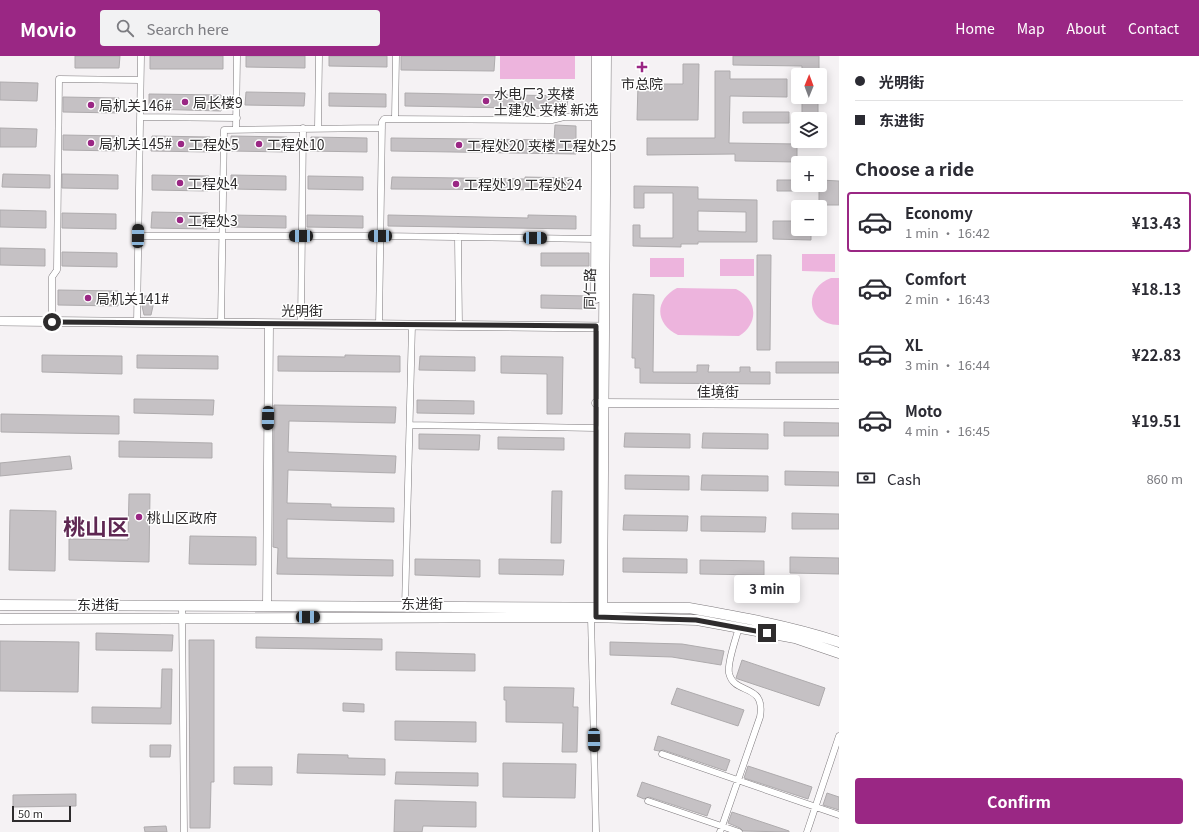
<!DOCTYPE html>
<html lang="en">
<head>
<meta charset="utf-8">
<style>
	body { margin:0; font-family:Georgia,"Noto Sans SC",serif; background:#f2f2f3; color:#2b2b33; height:100vh; display:flex; flex-direction:column; font-size:15px; white-space:nowrap }
	* { box-sizing:border-box; margin:0 }
	p { font-size:13px; color:#7c7c81 }
	.icon { flex:none; width:22px; height:22px; fill:none; stroke:currentColor; stroke-width:2; stroke-linecap:round; stroke-linejoin:round }
	.map { position:relative; flex:1; overflow:hidden }
	.side { display:flex; flex-direction:column; background:#fff; width:360px }
	.side>* { flex:none }
	.top-card { display:grid; align-content:center; height:88px; padding:0 16px; background:#fff }
	.needle { width:26px; rotate:1deg }
	.buttons { position:absolute; left:791px; top:12px; display:grid; gap:8px }
	.buttons a { display:grid; place-items:center; width:36px; height:36px; border-radius:4px; background:#fff; box-shadow:0 2px 10px #0003; font-size:20px }
	.scale { position:absolute; left:12px; bottom:10px; width:59px; box-sizing:border-box; padding-left:4px; border:2px solid #2e2c2d; border-top:0; font-size:11px; line-height:14px; white-space:nowrap; color:#2e2c2d; -webkit-text-stroke:3px #fff; paint-order:stroke }
	.end { position:absolute; width:18px; height:18px; margin:-9px; border:5px solid #2e2c2d; background:#fff; box-shadow:0 0 0 2px #fff }
	.from { border-radius:50% }
	.bubble { position:absolute; height:28px; border-radius:4px; background:#fff; box-shadow:0 2px 10px #0003; font-size:13px; font-weight:700; line-height:28px; text-align:center }
	.car { position:absolute; width:12px; height:24px; margin:-12px -6px; border-radius:5px; box-shadow:0 0 3px 1px #0007; background:linear-gradient(#222 24%,#8ab4d8 0 40%,#222 0 76%,#8ab4d8 0 86%,#222 0) }
	.top-card b { display:flex; align-items:center; gap:14px; height:38px; font-size:15px }
	.top-card b+b { border-top:1px solid #e1e1e2 }
	.top-card i { width:10px; height:10px; background:#2b2b33 }
	ul { padding:0; list-style:none }
	li { display:flex; align-items:center; gap:12px; height:60px; margin:0 8px 6px; padding:0 8px; border:2px solid transparent; border-radius:4px }
	li div { flex:1 }
	li b { display:block; font-size:15px }
	li em { font-style:normal; font-weight:700 }
	li.active { border-color:#9a2784 }
	li>.icon { width:36px; height:36px; stroke-width:1.5 }
	h2 { padding:0 16px; font-size:18px; line-height:48px }
	.pay { display:flex; align-items:center; gap:10px; height:44px; padding:0 16px; font-size:15px }
	.pay p { margin-inline-start:auto }
	.action { display:flex; gap:8px; margin-top:auto; padding:8px 16px }
	.action a { flex:1; height:46px; border-radius:4px; background:#9a2784; color:#fff; font-size:16px; font-weight:700; line-height:46px; text-align:center }
	header { display:flex; align-items:center; gap:24px; box-sizing:border-box; height:56px; padding:0 20px; background:#9a2784; color:#fff }
	header strong { font-size:19px }
	nav { display:flex; gap:22px; margin-inline-start:auto; font-size:14px }
	.search { width:280px; height:36px; background:#f2f2f3; display:flex; align-items:center; gap:10px; box-sizing:border-box; padding:0 14px; border-radius:4px; color:#7c7c81; font-size:15px }
	main { display:flex; flex:1; min-height:0 }
	.map>svg:first-child { display:block }
	.green { fill:#edb4dd }
	.building { fill:#c5c1c4; stroke:#aeabad; fill-rule:evenodd }
	.lines { fill:none; stroke-linecap:round; stroke-linejoin:round }
	.minor-casing { stroke:#7c787b; stroke-width:7 }
	.tertiary-casing { stroke:#7c787b; stroke-width:9 }
	.secondary-casing { stroke:#7c787b; stroke-width:10 }
	.primary-casing { stroke:#7c787b; stroke-width:11 }
	.minor { stroke:#fff; stroke-width:6 }
	.tertiary { stroke:#fff; stroke-width:8 }
	.secondary { stroke:#fff; stroke-width:9 }
	.primary { stroke:#fff; stroke-width:10 }
	.route { stroke:#2e2c2d; stroke-width:5 }
	.poi-dot { fill:#9a2784; stroke:#fff; stroke-width:1.5 }
	.labels { text-anchor:middle; dominant-baseline:central; stroke-width:3; stroke-linejoin:round; paint-order:stroke }
	.poi-label { font-size:14px; fill:#2e2c2d; stroke:#fff; text-anchor:start }
	.street-label { font-size:14px; fill:#2e2c2d; stroke:#fff }
	.town-label { font-size:22px; font-weight:bold; fill:#5e2752; stroke:#fff }
</style>
</head>
<body>
<header>
<strong>Movio</strong>
<div class="search"><svg class="icon" aria-label="search" viewBox="0 0 24 24"><circle cx="10" cy="10" r="6"/><path d="M15 15l6 6"/></svg>Search here</div>
<nav><a>Home</a><a>Map</a><a>About</a><a>Contact</a></nav>
</header>
<main>
<div class="map">
<svg width="839" height="776" viewBox="0 0 839 776">
	<rect width="100%" height="100%" fill="#f5f2f4"/>
	<!-- green -->
	<path class="green" d="M500 0H575V23H500Z
		M802 198H835V216L802 215Z
		M650 202H684V221H650Z
		M720 203H754V220H720Z
		M831 222H839V269C807 269 802 233 831 222Z
		M677 232 736 233C758 243 759 268 739 280L678 279C655 268 654 244 677 232Z"/>
	<!-- building -->
	<path class="building" d="M75 0H120L119 12H75Z
		M150 0H223V13H150Z
		M246 0H305V12L246 11Z
		M329 0H387V11L329 10Z
		M401 0H495L494 15 401 14Z
		M733 0H819V19H802V10L733 9Z
		M683 8H699L698 64H637L638 28H683Z
		M715 15H730V23H787V41L730 40 729 87 797 88V106L735 105V98L647 99V82H715Z
		M0 26 38 27 37 45 0 44Z
		M246 36 305 37 304 50 245 49Z
		M329 37 386 38V51L329 50Z
		M405 37 568 40 567 53 405 50Z
		M149 38 221 39V55L149 53Z
		M63 41 119 42 118 57 63 56Z
		M802 41H818V63H802Z
		M743 56H789V67H743Z
		M555 69 576 70V98L391 95V82L554 84Z
		M0 72 37 73 36 91H0Z
		M63 79 119 80V95L63 94Z
		M152 80 210 81V96L151 95Z
		M231 80 287 81V96L231 95Z
		M311 81 367 82V96L310 95Z
		M3 118 50 119V132L2 131Z
		M62 118 118 119V133L62 132Z
		M152 119 209 120 208 135 152 134Z
		M231 119 286 120V134L231 133Z
		M308 120 363 121V134L308 133Z
		M392 121 525 123V121L572 122V134L391 133Z
		M777 124H798V135H777Z
		M820 124 839 125V149H819V135H807V129H820Z
		M634 130 698 131V143L757 144V186H698V188H681V191L633 190V169H640V182H673V137H644V152H634ZM698 155 746 156V176L698 175Z
		M0 154 46 155V172L0 171Z
		M152 156 208 157 207 173 151 172Z
		M62 157 116 158V173L62 172Z
		M231 159 286 160V172L231 171Z
		M307 159 363 160V172L307 171Z
		M388 159 528 162V159L576 160V173L388 170Z
		M773 165H798V173H811V184L773 183Z
		M0 192 45 193V210L0 209Z
		M62 196 117 197V211L62 210Z
		M541 197H589V210H541Z
		M757 199H771L770 294H757Z
		M58 234 118 235V250L58 249Z
		M633 238 654 239 653 316H697V309H709L708 316H740V311H750V316H770V328L640 327V312H635V302H632Z
		M541 239 589 240V253L541 252Z
		M144 240H151L153 250 151 259H144L142 250Z
		M42 299 122 300V318L42 316Z
		M137 299 218 300V313L137 312Z
		M345 299 400 300V316L278 315V300L345 301Z
		M420 300 475 301V315L419 314Z
		M501 300 563 301 562 358H547V318L501 317Z
		M776 306H839V317H776Z
		M134 343 214 344 213 359 134 357Z
		M417 344 474 345V358L417 357Z
		M274 349 396 351 395 367 289 365 288 396 396 400 395 417 288 414 287 447 331 448V451L394 452V466L287 463V502L393 504V520L277 518 278 492 273 491Z
		M1 358 119 360V378L1 376Z
		M784 366 839 367V380H784Z
		M625 377 690 378V392L624 391Z
		M703 377 768 378V393L702 392Z
		M419 378 480 379 479 394 419 393Z
		M498 381 564 382V394L498 393Z
		M119 385 212 387V402L119 401Z
		M70 400 72 413 0 420V407Z
		M785 415 839 416V430L785 429Z
		M625 419 689 420V434L625 433Z
		M702 419 768 420V435L701 434Z
		M552 435H562L561 487H551Z
		M129 438H150L149 506 69 504V483L128 484Z
		M10 454 56 455 55 515 9 514Z
		M792 457 839 458V473H792Z
		M624 459 688 460 687 475 623 474Z
		M701 460 766 461 765 476 701 475Z
		M190 480 256 481V509L189 508Z
		M790 501 839 502V518L790 517Z
		M623 502 687 503V517L623 516Z
		M415 503 480 504V521L415 519Z
		M499 503 564 504 563 519 499 518Z
		M700 504 764 505V519L700 518Z
		M96 577 173 579 172 595 96 594Z
		M256 581 382 583V594L256 592Z
		M189 584H214V726H211L210 772H190Z
		M0 585 79 586 78 636 0 635Z
		M610 586 682 588 724 595 721 609 672 601 610 599Z
		M396 596 475 598V615L396 614Z
		M742 604 825 632 819 650 738 623 736 622Z
		M162 613H172L171 668 92 667V651L161 652Z
		M504 631 574 632 573 651H578L577 696H562L563 667 506 666V644H504Z
		M677 632 744 654 738 670 671 648Z
		M343 647 364 648V656L343 655Z
		M395 665 476 666V686L395 684Z
		M658 680 730 704 726 715 663 694 659 695 654 694Z
		M150 689H171L170 701H150Z
		M298 698 348 699V702L385 703V719L297 717Z
		M503 707 576 708 575 742 503 741Z
		M748 710 812 731 808 743 744 722Z
		M234 711H272V729L234 728Z
		M396 716 478 717V730L395 728Z
		M642 726 711 749 707 760 649 741 644 743 637 740Z
		M827 737 839 741V754L823 749Z
		M76 738V750L13 751V739Z
		M395 744 476 746V771L423 770 422 776H394Z
		M732 756 789 775V776L743 775 740 772 728 767Z
		M166 770 167 776H145L144 771Z"/>
	<g class="lines">
		<!-- minor casing -->
		<g class="minor-casing">
			<path id="minor" d="M140 61 237 62
				M395 62 396 0
				M318 72 319 0
				M236 73 237 0
				M138 180H380L597 183
				M458 181 459 269
				M52 266V221L57 214 59 23 140 24
				M137 267 141 0
				M221 268 224 74 382 72
				M301 268 303 72
				M379 269 382 66 384 63 552 64 564 61H597
				M410 369 596 372
				M182 550 184 776
				M405 551 412 269
				M591 561 596 776
				M662 698 839 759
				M648 745 739 776
				M720 776 760 661C766 626 734 640 729 617 727 606 736 583 739 571
				M807 776 839 680"/>
		</g>
		<!-- tertiary casing -->
		<g class="tertiary-casing">
			<path id="tertiary" d="M596 347 839 348
				M267 550 269 268"/>
		</g>
		<!-- secondary casing -->
		<g class="secondary-casing">
			<path id="secondary" d="M0 265 603 271"/>
		</g>
		<!-- primary casing -->
		<g class="primary-casing">
			<path id="primary" d="M596 242 597 0
				M0 549 689 552C740 561 790 570 839 586
				M602 556 606 0
				M0 563 591 561 697 564 795 582 839 597"/>
		</g>
		<!-- minor -->
		<use href="#minor" class="minor"/>
		<!-- tertiary -->
		<use href="#tertiary" class="tertiary"/>
		<!-- secondary -->
		<use href="#secondary" class="secondary"/>
		<!-- primary -->
		<use href="#primary" class="primary"/>
	</g>
	<g class="lines">
		<!-- route -->
		<path class="route" d="M52 266 596 270V561L696 564 767 577"/>
	</g>
	<!-- markers -->
	<g class="poi-dot">
		<path d="M640 5h4v4h4v4h-4v4h-4v-4h-4v-4h4z"/>
		<circle cx="486" cy="45" r="4"/>
		<circle cx="185" cy="46" r="4"/>
		<circle cx="91" cy="49" r="4"/>
		<circle cx="91" cy="87" r="4"/>
		<circle cx="181" cy="88" r="4"/>
		<circle cx="259" cy="88" r="4"/>
		<circle cx="459" cy="89" r="4"/>
		<circle cx="180" cy="127" r="4"/>
		<circle cx="456" cy="128" r="4"/>
		<circle cx="180" cy="164" r="4"/>
		<circle cx="88" cy="242" r="4"/>
		<circle cx="139" cy="461" r="4"/>
	</g>
	<g class="labels">
		<!-- poi labels -->
		<g class="poi-label">
			<text x="642" y="27" text-anchor="middle">市总院</text>
			<text x="494" y="37">水电厂3 夹楼<tspan x="494" dy="16">土建处 夹楼 新选</tspan></text>
			<text x="193" y="46">局长楼9</text>
			<text x="99" y="49">局机关146#</text>
			<text x="99" y="87">局机关145#</text>
			<text x="189" y="88">工程处5</text>
			<text x="267" y="88">工程处10</text>
			<text x="467" y="89">工程处20 夹楼 工程处25</text>
			<text x="188" y="127">工程处4</text>
			<text x="464" y="128">工程处19 工程处24</text>
			<text x="188" y="164">工程处3</text>
			<text x="96" y="242">局机关141#</text>
			<text x="147" y="461">桃山区政府</text>
		</g>
		<!-- street labels -->
		<g class="street-label">
			<text transform="translate(589 233) rotate(-89)">同仁路</text>
			<text x="302" y="254">光明街</text>
			<text x="718" y="335">佳境街</text>
			<text x="422" y="547">东进街</text>
			<text x="98" y="548">东进街</text>
		</g>
		<!-- town labels -->
		<g class="town-label">
			<text x="96" y="469">桃山区</text>
		</g>
	</g>
</svg>
<div class="buttons">
<a><svg class="needle" viewBox="-14 -14 28 28"><path d="M0-13l5 13h-10z" fill="#e53935"/><path d="M0 13l5-13h-10z" fill="#7c7c81"/></svg></a>
<a><svg class="icon" aria-label="layers" viewBox="0 0 24 24"><path d="M12 4l9 5-9 5-9-5zM3 14l9 5 9-5"/></svg></a>
<a>+</a>
<a>−</a>
</div>
<div class="scale">50 m</div>
<i class="end from" style="left:52px;top:266px"></i>
<i class="end" style="left:767px;top:577px"></i>
<div class="bubble" style="left:734px;top:519px;width:66px">3 min</div>
<i class="car" style="left:138px;top:180px;rotate:1deg"></i>
<i class="car" style="left:301px;top:180px;rotate:270deg"></i>
<i class="car" style="left:380px;top:180px;rotate:270deg"></i>
<i class="car" style="left:535px;top:182px;rotate:91deg"></i>
<i class="car" style="left:268px;top:362px;rotate:181deg"></i>
<i class="car" style="left:308px;top:561px;rotate:90deg"></i>
<i class="car" style="left:594px;top:684px;rotate:179deg"></i>
</div>
<section class="side">
<div class="top-card">
<b><i class="from"></i>光明街</b>
<b><i></i>东进街</b>
</div>
<h2>Choose a ride</h2>
<ul>
<li class="active"><svg class="icon" aria-label="car" viewBox="0 0 24 24"><path d="M5 17H2v-5l4-1 3-4h7l3 4 3 1v5h-3M9 17h6M6 11h13"/><circle cx="7" cy="17" r="2"/><circle cx="17" cy="17" r="2"/></svg><div><b>Economy</b><p>1 min · 16:42</p></div><em>¥13.43</em></li>
<li><svg class="icon" aria-label="car" viewBox="0 0 24 24"><path d="M5 17H2v-5l4-1 3-4h7l3 4 3 1v5h-3M9 17h6M6 11h13"/><circle cx="7" cy="17" r="2"/><circle cx="17" cy="17" r="2"/></svg><div><b>Comfort</b><p>2 min · 16:43</p></div><em>¥18.13</em></li>
<li><svg class="icon" aria-label="car" viewBox="0 0 24 24"><path d="M5 17H2v-5l4-1 3-4h7l3 4 3 1v5h-3M9 17h6M6 11h13"/><circle cx="7" cy="17" r="2"/><circle cx="17" cy="17" r="2"/></svg><div><b>XL</b><p>3 min · 16:44</p></div><em>¥22.83</em></li>
<li><svg class="icon" aria-label="car" viewBox="0 0 24 24"><path d="M5 17H2v-5l4-1 3-4h7l3 4 3 1v5h-3M9 17h6M6 11h13"/><circle cx="7" cy="17" r="2"/><circle cx="17" cy="17" r="2"/></svg><div><b>Moto</b><p>4 min · 16:45</p></div><em>¥19.51</em></li>
</ul>
<div class="pay"><svg class="icon" aria-label="cash" viewBox="0 0 24 24"><path d="M3 7h18v10H3z"/><circle cx="12" cy="12" r="2"/></svg>Cash<p>860 m</p></div>
<div class="action"><a>Confirm</a></div>
</section>
</main>
</body>
</html>
